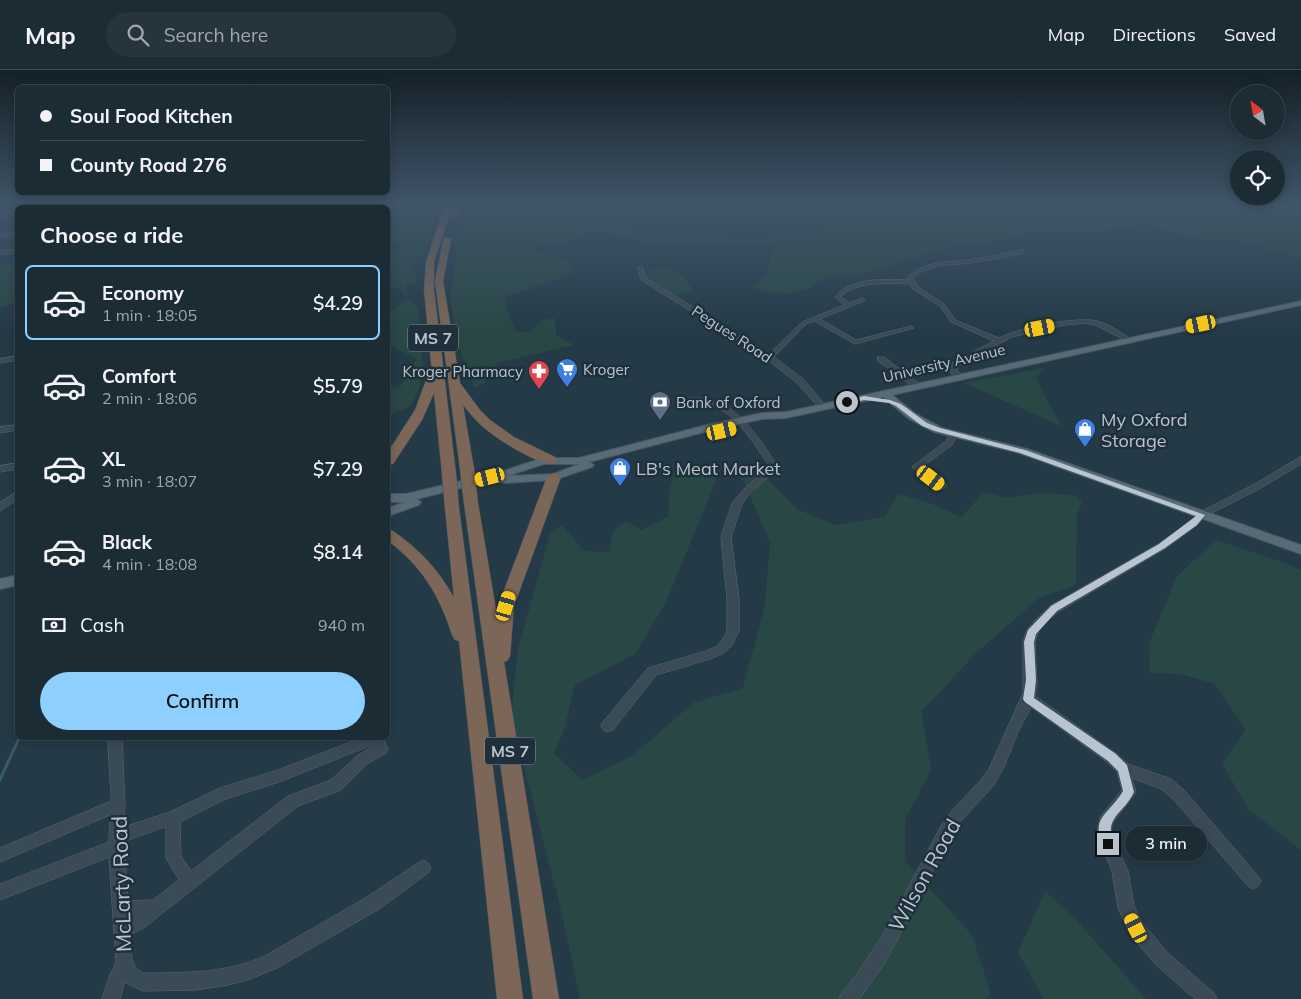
<!DOCTYPE html>
<html lang="en">
<head>
<meta charset="utf-8">
<style>
	body { margin:0; font-family:Mulish,sans-serif; background:#25343d; color:#f1f3f6; height:100vh; display:flex; flex-direction:column; font-size:19px; white-space:nowrap }
	* { box-sizing:border-box; margin:0 }
	p { font-size:16px; color:#a0a7ad }
	.icon { flex:none; width:28px; height:28px; fill:none; stroke:currentColor; stroke-width:2; stroke-linecap:round; stroke-linejoin:round }
	.map { position:relative; flex:1; overflow:hidden }
	.drawer { position:absolute; left:15px; top:135px; width:375px; height:535px; display:flex; flex-direction:column; background:#1c2c35; border-radius:8px; box-shadow:0 2px 12px #0003,0 0 0 1px #3a4850 }
	.drawer>* { flex:none }
	.banner { position:absolute; left:15px; top:15px; width:375px; height:110px; border-radius:8px; box-shadow:0 2px 12px #0003,0 0 0 1px #3a4850; display:grid; align-content:center; height:110px; padding:0 25px; background:#1c2c35 }
	.needle { width:32px; rotate:329deg }
	.tools { position:absolute; left:1230px; top:15px; display:grid; gap:10px }
	.tools a { display:grid; place-items:center; width:55px; height:55px; border-radius:50%; background:#1c2c35; box-shadow:0 2px 12px #0003,0 0 0 1px #3a4850; font-size:25px }
	.end { position:absolute; width:22px; height:22px; margin:-11px; border:6px solid #b8c5cf; background:#111; box-shadow:0 0 0 2px #111 }
	.from { border-radius:50% }
	.bubble { position:absolute; height:35px; border-radius:18px; background:#1c2c35; box-shadow:0 2px 12px #0003,0 0 0 1px #3a4850; font-size:16px; font-weight:600; line-height:35px; text-align:center }
	.car { position:absolute; width:15px; height:30px; margin:-15px -8px; border-radius:6px; box-shadow:0 0 4px 1px #0007; background:linear-gradient(#f5c518 24%,#345 0 40%,#f5c518 0 76%,#345 0 86%,#f5c518 0) }
	.banner b { display:flex; align-items:center; gap:18px; height:48px; font-size:19px }
	.banner b+b { border-top:1px solid #3a4850 }
	.banner i { width:12px; height:12px; background:#f1f3f6 }
	ul { padding:0; list-style:none }
	li { display:flex; align-items:center; gap:15px; height:75px; margin:0 10px 8px; padding:0 15px; border:2px solid transparent; border-radius:8px }
	li div { flex:1 }
	li b { display:block; font-size:19px }
	li em { font-style:normal; font-weight:600 }
	li.selected { border-color:#8dcfff }
	li>.icon { width:45px; height:45px; stroke-width:1.5 }
	h2 { padding:0 25px; font-size:22px; line-height:60px }
	.pay { display:flex; align-items:center; gap:12px; height:55px; padding:0 25px; font-size:19px }
	.pay p { margin-inline-start:auto }
	.action { display:flex; gap:10px; margin-top:auto; padding:10px 25px }
	.action a { flex:1; height:58px; border-radius:30px; background:#8dcfff; color:#111; font-size:20px; font-weight:600; line-height:58px; text-align:center }
	header { display:flex; align-items:center; gap:30px; box-sizing:border-box; height:70px; padding:0 25px; background:#1c2c35; border-bottom:1px solid #3a4850 }
	header strong { font-size:24px }
	nav { display:flex; gap:28px; margin-inline-start:auto; font-size:18px }
	.search { width:350px; height:45px; background:#25343d; display:flex; align-items:center; gap:12px; box-sizing:border-box; padding:0 18px; border-radius:28px; color:#a0a7ad; font-size:19px }
	.map>svg:first-child { display:block }
	.green { fill:#284745 }
	.lines { fill:none; stroke-linecap:round; stroke-linejoin:round }
	.stream-far1 { stroke:#385a6e; stroke-width:2.5 }
	.stream { stroke:#385a6e; stroke-width:3 }
	.minor-casing { stroke:#596873; stroke-width:1 }
	.major-casing { stroke:#475762; stroke-width:2 }
	.highway-casing { stroke:#455560; stroke-width:1 }
	.minor { fill:#3a4b56; fill-rule:evenodd }
	.major { fill:#586a76; fill-rule:evenodd }
	.highway { fill:#7c6657; fill-rule:evenodd }
	.highway-bridge-casing { stroke:#455560; stroke-width:15; stroke-linecap:butt }
	.highway-bridge { stroke:#7c6657; stroke-width:14 }
	.route { fill:#b8c5cf }
	.labels { text-anchor:middle; dominant-baseline:central; stroke-width:5; stroke-linejoin:round; paint-order:stroke }
	.far-street-label { font-size:15px; fill:#b8c5cf; stroke:#1f303b }
	.far-poi-label { font-size:15px; fill:#b8c5cf; stroke:#1f303b; text-anchor:start }
	.shield { fill:#1f303b; stroke:#8a98a3; stroke-width:1 }
	.shield-label { font-size:16px; font-weight:bold; fill:#b8c5cf }
	.poi-label { font-size:18px; fill:#b8c5cf; stroke:#1f303b; text-anchor:start }
	.near-street-label { font-size:21px; fill:#b8c5cf; stroke:#1f303b }
</style>
</head>
<body>
<header>
<strong>Map</strong>
<div class="search"><svg class="icon" aria-label="search" viewBox="0 0 24 24"><circle cx="10" cy="10" r="6"/><path d="M15 15l6 6"/></svg>Search here</div>
<nav><a>Map</a><a>Directions</a><a>Saved</a></nav>
</header>
<div class="map">
<svg width="1301" height="929" viewBox="0 0 1301 929">
	<rect width="100%" height="100%" fill="#253a47"/>
	<!-- green -->
	<path class="green" d="M194 134H433C439 151 430 171 422 186L417 187 418 192 414 193 411 201 417 203V212L406 215 408 228 418 238 423 296 419 320 412 334 403 340 388 344V318L400 317 416 288 388 275V243L408 228 399 218H388V210L390 207 388 206V183L406 171 402 170 391 175 393 177 388 181V138H189V135Z
		M467 134H540L569 149 586 148 623 153 642 161 676 166 758 168 791 165 871 145 888 134H1301V191L1290 185 1236 170 1204 171 1145 155 1097 162 1030 161 1012 169 970 173 917 186 883 199 855 206 834 204 816 212 810 218 791 223 763 222 752 216 768 204 769 190 776 175 711 172 668 174 647 172 597 161 584 164 564 174 535 175V181L569 191 578 202 505 227V235L516 262 530 261 543 250 555 248 556 265 574 275 497 293 490 303 485 313 474 318 459 277 450 230 461 145Z
		M565 134H682L705 146 684 151 583 144Z
		M0 194H17L18 231 0 238Z
		M667 197 685 208 693 221 674 225 650 212 643 205 652 199Z
		M1045 298 1036 308 1052 340 1063 357 964 313Z
		M752 394 797 439 834 455 884 447 899 424 930 433 961 447 972 436 982 422 1008 428 1040 423 1075 425 1082 432 1077 446 1076 515 1039 528 975 584 933 630 921 640 931 700 905 750V791L972 865 991 924 986 929H580L560 836 511 647 518 579 550 464 562 455 584 481 609 482 613 461 626 451 641 460 668 447 669 423 674 401 697 397 720 400 667 530 635 584 575 615 564 660 554 683 582 710 632 686 693 633 743 618 765 535 770 472 740 403Z
		M1216 470 1280 491 1301 500V780L1248 739 1222 693 1246 660 1215 614 1180 604 1150 603 1149 573 1177 506Z
		M1045 821 1077 851 1146 929H1044L1018 883Z"/>
	<g class="lines">
		<!-- stream-far1 -->
		<path class="stream-far1" d="M14 680 19 668"/>
		<!-- stream -->
		<path class="stream" d="M0 710 14 679"/>
		<!-- minor casing -->
		<g class="minor-casing">
			<path id="minor" d="M82 134H95L74 138H54Z
				M181 134H190L176 138H162Z
				M281 134H285L284 138H279Z
				M782 134H788L789 135 787 136Z
				M18 142V145L0 147V145Z
				M18 162V166L0 168V164Z
				M18 179V183L0 185V181Z
				M1022 180 1024 181V183C1008 186 993 190 977 192 956 196 930 192 913 208L918 217 944 234 955 250 999 268C1018 258 1076 246 1097 251 1109 254 1121 263 1131 269V271H1127L1095 255 1086 253 1065 255 1012 267 959 295 957 300 962 306 958 308H955L949 300 950 294 994 271 951 252 940 236 913 219 910 214C891 213 854 211 841 227L849 233 862 228 865 230 864 231 820 249 856 270 911 256 914 258 855 274 814 251 806 254 774 287 803 309 827 337 823 339H820L797 313 760 284 641 210 637 197 642 196 646 208 769 284 802 252 844 235 835 227C850 207 885 209 908 210L907 208C925 188 956 193 980 188 994 186 1008 182 1022 180Z
				M18 286V290L0 293V289Z
				M878 287H884L922 316 921 318H915L878 291Z
				M689 328C731 321 757 366 777 395L773 403 751 422 742 434 731 467 739 529V561L732 575 725 582 713 588 656 605 613 660 608 662 603 660 601 656 603 652 648 598 706 581 717 576 723 569 727 561V529L721 467 732 433 745 418 766 400 769 395C754 375 740 348 716 337 707 332 698 333 689 332Z
				M18 355V360L0 363V357Z
				M954 361 958 364 952 375 922 397 945 414 947 416 942 419 912 397 946 371 951 362Z
				M1301 387V394L1259 419 1204 447 1197 455 1166 478 1058 542 1052 547 1039 560 1035 572 1037 615 1035 626 1117 684 1128 694 1171 709 1184 720 1258 806 1261 811 1258 816 1253 819 1248 816 1174 730 1161 719 1132 708 1136 722 1112 754 1111 764 1128 801 1134 836 1142 852 1167 882 1214 923 1217 929H1195L1155 894 1130 864 1118 838 1112 801 1097 764 1100 747 1122 720 1117 702 1107 692 1031 637 1018 662 1004 697 994 715 960 752 952 764 895 874 883 896 859 929H839L842 923 857 904 884 863 942 754 955 737 980 711 989 699 1023 623V572L1027 560 1034 551 1050 536 1158 474 1191 451 1198 443 1253 415Z
				M18 393V399L0 402V396Z
				M18 421V429L0 441V433Z
				M108 668H122L125 735 124 757 170 742 220 718 278 700 361 668H383L388 679 386 683 367 694 341 720 298 736 145 857 130 865C131 878 129 897 143 903 186 903 226 903 265 886L367 827 418 793 423 790 428 793 431 798 428 803 379 839 277 898 250 909 228 915 196 920 143 921 126 913 125 910 120 929H102L109 907 116 892 109 787 0 830V814L109 772 110 745 0 792V778L111 731ZM373 675V676L357 686 331 710 288 726 191 801 181 786 180 752 223 730 279 712ZM166 757V788L179 810 153 830 128 831 124 772Z"/>
		</g>
		<!-- major casing -->
		<g class="major-casing">
			<path id="major" d="M1301 231V235L892 325 916 344 942 358 1027 379 1301 475V484L1019 383 934 362 908 348 883 327 786 348 762 349 712 360 589 392 594 395 592 397 554 410 505 413 501 412 499 410 501 408 417 429 421 432 419 435 388 446V438L405 432H388V424H406L503 401 543 388H579L711 354 762 343 786 342ZM544 394H580L553 404 507 406Z
				M18 505V515L0 519V509Z"/>
		</g>
		<!-- highway casing -->
		<g class="highway-casing">
			<path id="highway" d="M445 134H453L434 192V220L456 404 449 408 442 404 434 323 422 350 393 394 388 395V382L415 340 428 305 432 302 424 220 426 192Z
				M459 134H467L457 146H451L450 144Z
				M444 167 451 169 443 211 460 313 480 340 490 350 514 367 555 387 557 390 555 393C539 397 494 367 482 356 475 350 469 342 463 335L474 399 467 403 460 399 435 211Z
				M554 403 561 407 514 536 510 586 507 591 504 592 559 929H533L464 433 466 430H476L478 433 497 546 498 536 547 407Z
				M452 433 457 435 459 438 523 929H497L459 571 455 570 452 565C440 526 421 495 388 471V459L393 461C419 479 439 500 454 528L445 438 447 435Z"/>
		</g>
		<!-- minor -->
		<use href="#minor" class="minor"/>
		<!-- major -->
		<use href="#major" class="major"/>
		<!-- highway -->
		<use href="#highway" class="highway"/>
		<!-- highway-bridge casing -->
		<g class="highway-bridge-casing">
			<path id="highway-bridge" d="M467 399 471 433
				M449 404 452 438"/>
		</g>
		<!-- highway-bridge -->
		<use href="#highway-bridge" class="highway-bridge"/>
	</g>
	<!-- sky -->
	<linearGradient id="sky" x2="0" y2="1"><stop stop-color="#142027"/><stop offset="0.51" stop-color="#405569"/><stop offset="1" stop-color="#405569" stop-opacity="0"/></linearGradient>
	<rect width="1301" height="264" fill="url(#sky)"/>
	<!-- route -->
	<path class="route" d="M864 326 890 330 901 334 927 353 940 358 1025 380 1205 445 1197 455 1165 478 1057 541 1036 564 1034 572 1036 610 1034 628 1116 684 1127 695 1134 722C1124 744 1103 747 1114 774L1112 778 1108 780 1103 778C1090 746 1109 745 1123 721L1118 701 1108 691 1025 632 1023 629 1026 610 1024 572 1028 560 1051 536 1159 474 1196 446 1020 383 935 361 922 356 896 336 889 333 864 330 847 334 844 332Z"/>
	<!-- icons -->
	<defs>
		<g id="supermarket-pin" transform="scale(1.125)"><path d="M0 17L-7.5 6A9.5 9.5 0 1 1 7.5 6Z" fill="#3f7fe0" stroke="#1f303b"/><path d="M-6-5.5h2.5l.6 2H6L4.5 2H-2.5L-4.4-4H-6ZM-1.5 3.2a1.3 1.3 0 1 0 .1 0ZM3 3.2a1.3 1.3 0 1 0 .1 0Z" fill="#fff"/></g>
		<g id="pharmacy-pin" transform="scale(1.125)"><path d="M0 17L-7.5 6A9.5 9.5 0 1 1 7.5 6Z" fill="#e0444e" stroke="#1f303b"/><path d="M-2-6h4v4h4v4h-4v4h-4v-4h-4v-4h4Z" fill="#fff"/></g>
		<g id="bank-pin" transform="scale(1.125)"><path d="M0 17L-7.5 6A9.5 9.5 0 1 1 7.5 6Z" fill="#5c6f8a" stroke="#1f303b"/><path d="M-6-4H6V4H-6ZM0-2.3a2.3 2.3 0 1 0 0 4.6a2.3 2.3 0 1 0 0-4.6Z" fill="#fff"/></g>
		<g id="shop-pin" transform="scale(1.125)"><path d="M0 17L-7.5 6A9.5 9.5 0 1 1 7.5 6Z" fill="#3f7fe0" stroke="#1f303b"/><path d="M-5-2.5h2.3a2.7 3.5 0 0 1 5.4 0H5L5.5 6h-11ZM-1.5-2.5h3a1.5 2.3 0 0 0-3 0Z" fill="#fff"/></g>
	</defs>
	<g fill-rule="evenodd">
		<use href="#supermarket-pin" x="567" y="299"/>
		<use href="#pharmacy-pin" x="539" y="301"/>
		<use href="#bank-pin" x="660" y="332"/>
		<use href="#shop-pin" x="1085" y="359"/>
		<use href="#shop-pin" x="620" y="398"/>
	</g>
	<g class="labels">
		<!-- far-street labels -->
		<g class="far-street-label">
			<text transform="translate(732 264) rotate(33)">Pegues Road</text>
			<text transform="translate(944 293) rotate(-13)">University Avenue</text>
		</g>
		<!-- far-poi labels -->
		<g class="far-poi-label">
			<text x="583" y="299">Kroger</text>
			<text x="523" y="301" text-anchor="end">Kroger Pharmacy</text>
			<text x="676" y="332">Bank of Oxford</text>
		</g>
		<!-- shield labels -->
		<g class="shield">
			<rect x="408" y="254.5" width="50" height="27" rx="4"/>
			<rect x="485" y="667.5" width="50" height="27" rx="4"/>
		</g>
		<g class="shield-label">
			<text x="433" y="268">MS 7</text>
			<text x="510" y="681">MS 7</text>
		</g>
		<!-- poi labels -->
		<g class="poi-label">
			<text x="1101" y="349">My Oxford<tspan x="1101" dy="21">Storage</tspan></text>
			<text x="636" y="398">LB's Meat Market</text>
		</g>
		<!-- near-street labels -->
		<g class="near-street-label">
			<text transform="translate(924 805) rotate(-61)">Wilson Road</text>
			<text transform="translate(121 814) rotate(-92)">McLarty Road</text>
		</g>
	</g>
</svg>
<div class="tools">
<a><svg class="needle" viewBox="-14 -14 28 28"><path d="M0-13l5 13h-10z" fill="#e53935"/><path d="M0 13l5-13h-10z" fill="#a0a7ad"/></svg></a>
<a><svg class="icon" aria-label="locate" viewBox="0 0 24 24"><circle cx="12" cy="12" r="6"/><path d="M12 2v4M12 18v4M2 12h4M18 12h4"/></svg></a>
</div>
<i class="end from" style="left:847px;top:332px"></i>
<i class="end" style="left:1108px;top:774px"></i>
<div class="bubble" style="left:1125px;top:756px;width:82px">3 min</div>
<i class="car" style="left:1201px;top:254px;rotate:258deg"></i>
<i class="car" style="left:1040px;top:258px;rotate:79deg"></i>
<i class="car" style="left:722px;top:361px;rotate:77deg"></i>
<i class="car" style="left:490px;top:407px;rotate:256deg"></i>
<i class="car" style="left:931px;top:408px;rotate:127deg"></i>
<i class="car" style="left:506px;top:536px;rotate:17deg"></i>
<i class="car" style="left:1136px;top:858px;rotate:333deg"></i>
<div class="banner">
<b><i class="from"></i>Soul Food Kitchen</b>
<b><i></i>County Road 276</b>
</div>
<section class="drawer">
<h2>Choose a ride</h2>
<ul>
<li class="selected"><svg class="icon" aria-label="car" viewBox="0 0 24 24"><path d="M5 17H2v-5l4-1 3-4h7l3 4 3 1v5h-3M9 17h6M6 11h13"/><circle cx="7" cy="17" r="2"/><circle cx="17" cy="17" r="2"/></svg><div><b>Economy</b><p>1 min · 18:05</p></div><em>$4.29</em></li>
<li><svg class="icon" aria-label="car" viewBox="0 0 24 24"><path d="M5 17H2v-5l4-1 3-4h7l3 4 3 1v5h-3M9 17h6M6 11h13"/><circle cx="7" cy="17" r="2"/><circle cx="17" cy="17" r="2"/></svg><div><b>Comfort</b><p>2 min · 18:06</p></div><em>$5.79</em></li>
<li><svg class="icon" aria-label="car" viewBox="0 0 24 24"><path d="M5 17H2v-5l4-1 3-4h7l3 4 3 1v5h-3M9 17h6M6 11h13"/><circle cx="7" cy="17" r="2"/><circle cx="17" cy="17" r="2"/></svg><div><b>XL</b><p>3 min · 18:07</p></div><em>$7.29</em></li>
<li><svg class="icon" aria-label="car" viewBox="0 0 24 24"><path d="M5 17H2v-5l4-1 3-4h7l3 4 3 1v5h-3M9 17h6M6 11h13"/><circle cx="7" cy="17" r="2"/><circle cx="17" cy="17" r="2"/></svg><div><b>Black</b><p>4 min · 18:08</p></div><em>$8.14</em></li>
</ul>
<div class="pay"><svg class="icon" aria-label="cash" viewBox="0 0 24 24"><path d="M3 7h18v10H3z"/><circle cx="12" cy="12" r="2"/></svg>Cash<p>940 m</p></div>
<div class="action"><a>Confirm</a></div>
</section>
</div>
</body>
</html>
